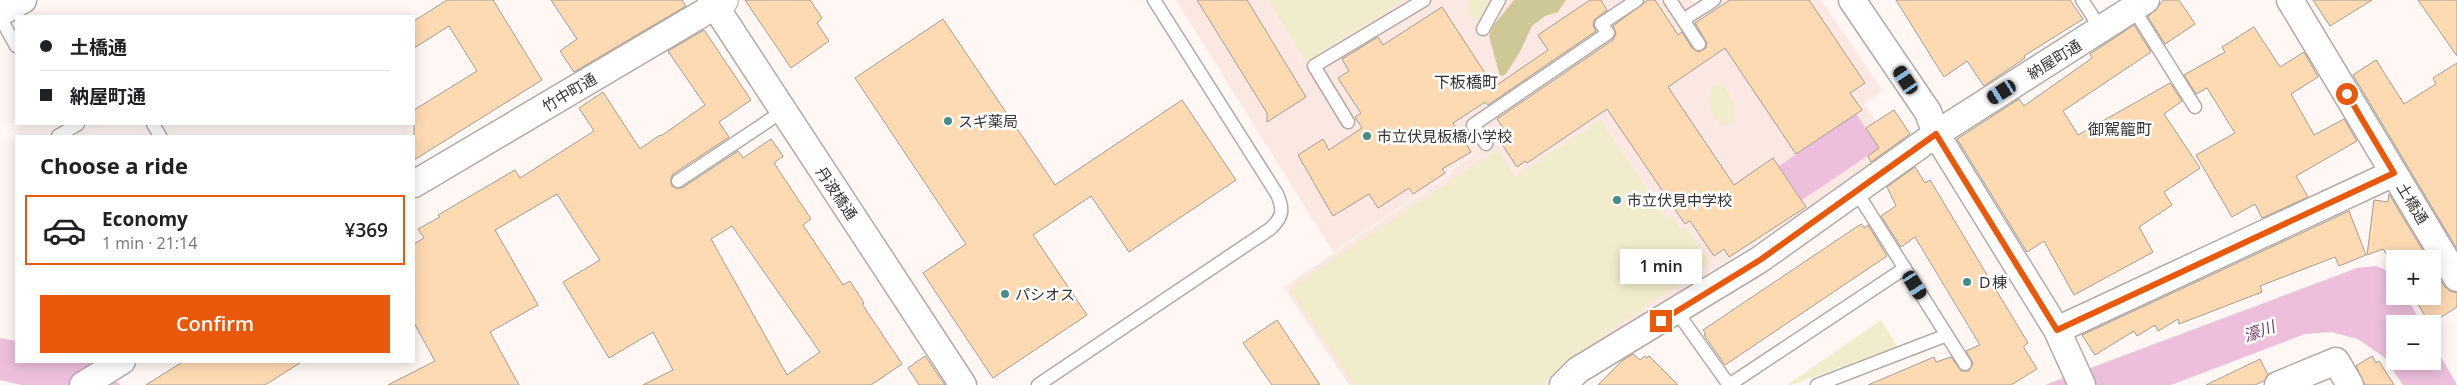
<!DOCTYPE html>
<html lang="en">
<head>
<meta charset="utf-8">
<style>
	body { margin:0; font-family:"Open Sans","Noto Sans JP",sans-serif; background:#f6f6f6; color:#202124; height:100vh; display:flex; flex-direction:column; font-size:19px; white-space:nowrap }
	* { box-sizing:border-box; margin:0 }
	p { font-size:16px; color:#757577 }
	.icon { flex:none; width:28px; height:28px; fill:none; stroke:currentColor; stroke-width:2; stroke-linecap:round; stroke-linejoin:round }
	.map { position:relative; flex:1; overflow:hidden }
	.panel { position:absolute; left:15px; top:135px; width:400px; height:228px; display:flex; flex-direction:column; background:#fff; border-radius:0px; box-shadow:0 2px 12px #0003 }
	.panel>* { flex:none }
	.banner { position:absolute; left:15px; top:15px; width:400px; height:110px; border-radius:0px; box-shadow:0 2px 12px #0003; display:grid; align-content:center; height:110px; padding:0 25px; background:#fff }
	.fabs { position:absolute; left:2386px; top:250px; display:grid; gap:10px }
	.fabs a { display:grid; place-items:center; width:55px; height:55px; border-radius:0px; background:#fff; box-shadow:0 2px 12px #0003; font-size:25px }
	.end { position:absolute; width:22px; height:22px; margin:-11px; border:6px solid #ea580c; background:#fff; box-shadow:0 0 0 2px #fff }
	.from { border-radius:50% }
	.bubble { position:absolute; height:35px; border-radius:0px; background:#fff; box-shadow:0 2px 12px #0003; font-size:16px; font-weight:600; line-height:35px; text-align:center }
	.car { position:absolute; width:15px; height:30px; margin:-15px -8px; border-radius:6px; box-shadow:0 0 4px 1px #0007; background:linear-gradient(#222 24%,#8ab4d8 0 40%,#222 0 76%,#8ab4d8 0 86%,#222 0) }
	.banner b { display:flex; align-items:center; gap:18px; height:48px; font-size:19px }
	.banner b+b { border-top:1px solid #e0e0e0 }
	.banner i { width:12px; height:12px; background:#202124 }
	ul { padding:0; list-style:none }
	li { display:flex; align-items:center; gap:15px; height:70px; margin:0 10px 8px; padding:0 15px; border:2px solid transparent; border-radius:0px }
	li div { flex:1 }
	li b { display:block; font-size:19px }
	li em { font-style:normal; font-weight:600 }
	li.current { border-color:#ea580c }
	li>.icon { width:45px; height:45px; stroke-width:1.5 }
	h2 { padding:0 25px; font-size:22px; line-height:60px }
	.primary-button { display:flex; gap:10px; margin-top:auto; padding:10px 25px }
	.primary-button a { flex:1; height:58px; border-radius:0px; background:#ea580c; color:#fff; font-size:20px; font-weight:600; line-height:58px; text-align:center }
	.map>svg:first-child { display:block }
	.built { fill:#fbe8e2 }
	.green { fill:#f1eccb }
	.forest { fill:#cec796 }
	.water { fill:#edbfdd }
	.building { fill:#fedab3; stroke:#a29c95; fill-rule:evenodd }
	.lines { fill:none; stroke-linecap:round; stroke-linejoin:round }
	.lane-casing { stroke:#b3aaa6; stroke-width:15 }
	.street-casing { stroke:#b3aaa6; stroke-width:29 }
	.secondary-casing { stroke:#b3aaa6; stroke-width:30 }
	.lane { stroke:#fff; stroke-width:12 }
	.street { stroke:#fff; stroke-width:26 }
	.secondary { stroke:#fff; stroke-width:28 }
	.route { stroke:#ea580c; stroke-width:6 }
	.poi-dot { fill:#458d89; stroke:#fff; stroke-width:2 }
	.labels { text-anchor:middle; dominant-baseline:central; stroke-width:5; stroke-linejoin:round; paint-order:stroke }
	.street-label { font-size:15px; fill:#363230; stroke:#fff }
	.poi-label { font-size:15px; fill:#363230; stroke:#fff; text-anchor:start }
	.neighbourhood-label { font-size:16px; fill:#363230; stroke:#fff }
	.water-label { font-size:16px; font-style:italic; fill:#723961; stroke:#fff }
</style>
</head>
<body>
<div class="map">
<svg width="2457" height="385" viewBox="0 0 2457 385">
	<rect width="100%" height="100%" fill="#fff7f4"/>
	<!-- built -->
	<path class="built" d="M1176 0H1582L1579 3 1584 0H1692L1695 3 1699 0H1821L1883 91 1864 104 1895 150 1783 225 1576 357 1547 385H1349L1284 287 1451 174 1450 171 1482 148 1464 123 1481 148 1447 171 1449 174 1333 252Z"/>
	<!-- green -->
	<path class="green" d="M1268 0H1404L1305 61Z
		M1468 0H1493L1479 19H1473L1468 14Z
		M1714 84 1724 86 1734 103 1733 122 1724 126C1708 116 1705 101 1714 84Z
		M1600 120 1666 218 1671 215 1681 231 1686 228 1710 263 1574 355 1542 385H1354L1289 289 1497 149 1515 177Z
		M1881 320 1897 346 1792 385H1787Z"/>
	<!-- forest -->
	<path class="forest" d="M1514 0H1566L1558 12 1545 16 1532 26 1520 52 1505 75 1500 76 1489 36 1493 26Z"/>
	<!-- water -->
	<path class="water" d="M1856 114 1879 148 1802 200 1779 166Z
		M2376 266C2396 274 2395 275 2395 296H2406L2422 324H2395V361H2432L2433 343 2457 385H2403L2385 358 2358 339 2331 332 2305 334 2171 385H2045L2357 268Z
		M0 338 16 341V361H90L121 385H21L0 380Z"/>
	<!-- building -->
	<path class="building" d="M447 0H493L542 80 414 160V110L477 71 449 26 414 48V21Z
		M551 0H682L686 6 574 72 560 51 577 39Z
		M745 0H810L822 18 817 23 829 41 791 68Z
		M1197 0H1247L1306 97 1267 122V113Z
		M1590 0H1601L1607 10 1594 20 1593 25 1596 31 1488 105 1485 102 1453 123 1471 152 1442 169 1445 173 1413 194 1409 188 1378 208 1369 194 1333 216 1298 155 1323 139 1329 150 1362 128 1355 117 1361 113 1338 78 1349 71 1342 59 1378 37 1383 45 1442 7 1494 87 1548 50 1538 35Z
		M1648 0H1655L1678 35 1682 32 1692 48 1699 52 1706 48 1707 43 1695 23 1730 0H1809L1865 83 1850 93 1862 110 1796 154 1725 48 1668 87 1734 185 1773 158 1806 207 1729 257 1724 249 1714 256 1690 221 1685 224 1607 109 1527 163 1525 161 1517 167 1500 141 1508 135 1497 119 1613 40 1616 33 1613 26Z
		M1896 0H2070L2083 19 2024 56 2025 58 1984 86 1967 61 1944 77Z
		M2164 0H2179L2195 24 2165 44 2148 17Z
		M2313 0H2372L2330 26Z
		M2418 0H2457V56Z
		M943 19 1055 185 1182 100 1236 180 1129 252 1091 196 1033 235 1087 315 993 378 923 273 966 244 855 78Z
		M2134 25 2151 52 2063 111 2078 135 2170 83 2182 101 2164 114 2200 168 2164 192 2172 205 2139 227 2153 252 2074 295 2044 241 2027 252 1957 139 2019 99 2024 106 2092 58 2090 54Z
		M2254 27 2280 67 2304 52 2318 77 2291 94 2314 135 2344 119 2357 141 2296 176 2308 197 2262 218 2255 204 2232 217 2196 155 2235 133 2207 88 2196 94 2184 75 2225 52 2222 47Z
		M704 30 751 100 719 122 729 137 673 174 671 178V185L675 188H682L738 151 743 158 771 139 783 156 774 163 811 219 803 225 843 285 850 281 864 303 862 304 902 364 871 385H643L673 370 653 332 609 358 563 282 600 260 557 194 495 230 538 305 490 332 519 385H388L435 361 414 323V244L424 238 418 229 440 217 438 215 515 170 520 178 594 131 579 108 603 92 640 149 660 135 661 136 705 105 668 51ZM732 226 820 352 787 375 711 239Z
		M2376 60 2404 104 2436 84 2433 78 2457 63V249L2353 75Z
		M1894 110 1910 134 1871 162 1868 156 1879 148 1866 128Z
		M1915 167 1925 183 1930 180 2028 343 2024 346V348L2037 369 2011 385H1868L1934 357 1936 362 1951 357 1961 371H1969L1973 363 1966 351 1980 345 1915 237 1901 247 1881 216 1896 206 1887 187Z
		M2389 194 2428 259H2395V268L2383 249 2367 255 2374 200 2388 202Z
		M2349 211 2366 255 2339 266 2335 257 2260 286 2262 292 2179 324 2178 319 2158 331 2155 325 2137 336 2134 331 2095 355 2082 335Z
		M1861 224 1864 228 1868 225 1887 256 1725 365 1704 335 1706 334 1703 330Z
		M2432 266 2444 286 2450 291 2457 293V307L2430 324 2413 296H2432Z
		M1277 320 1320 385H1272L1243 343Z
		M1633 354 1640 360 1645 356 1647 358 1649 356 1678 385H1598L1622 361Z
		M925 356 945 385H919L908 368Z
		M2372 356 2376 363 2379 361 2394 385H2365L2356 366Z
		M2260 359 2268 375 2264 381 2255 385H2206Z
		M184 361H303L265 385H146Z"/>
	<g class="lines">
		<!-- lane casing -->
		<g class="lane-casing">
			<path id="lane" d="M1670 0 1699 44
				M2082 0 2101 29
				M2133 8 2195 107
				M0 17 16 46
				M1683 20 1714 0
				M1483 29 1499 0
				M1348 122 1314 66 1424 0
				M153 124 160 136
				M58 136 78 124
				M1486 144 1473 125 1608 33 1601 24 1637 0
				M678 181 783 111
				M1856 191 1965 364
				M1677 312 1729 385
				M1038 385 1270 229C1283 217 1284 210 1277 194L1154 0
				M1729 385 1905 268
				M1817 385 1947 335"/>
		</g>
		<!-- street casing -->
		<g class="street-casing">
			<path id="street" d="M711 0 963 385
				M1852 0 1928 112 1936 134 2057 330 2082 385
				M2290 0 2457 278
				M0 13 23 0
				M414 184 715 6
				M2057 330 2394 173
				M83 385 122 361
				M1563 385 1578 370 1759 260 1936 134 2146 0
				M2278 385 2336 361 2350 385"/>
		</g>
		<!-- secondary casing -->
		<g class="secondary-casing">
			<path id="secondary" d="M715 6 724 0"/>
		</g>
		<!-- lane -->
		<use href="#lane" class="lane"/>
		<!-- street -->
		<use href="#street" class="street"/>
		<!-- secondary -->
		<use href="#secondary" class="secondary"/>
	</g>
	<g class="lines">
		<!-- route -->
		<path class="route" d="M1661 321 1760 260 1936 134 2057 330 2394 173 2347 94"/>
	</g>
	<!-- markers -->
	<g class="poi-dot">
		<circle cx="948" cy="121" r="5"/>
		<circle cx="1367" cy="136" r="5"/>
		<circle cx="1617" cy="200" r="5"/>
		<circle cx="1967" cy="282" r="5"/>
		<circle cx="1005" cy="294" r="5"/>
	</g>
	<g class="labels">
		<!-- street labels -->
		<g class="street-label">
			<text transform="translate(2054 59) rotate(-32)">納屋町通</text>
			<text transform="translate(569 92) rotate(-31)">竹中町通</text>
			<text transform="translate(837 193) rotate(56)">丹波橋通</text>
			<text transform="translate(2413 203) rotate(59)">土橋通</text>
		</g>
		<!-- poi labels -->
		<g class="poi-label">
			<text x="958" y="121">スギ薬局</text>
			<text x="1377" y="136">市立伏見板橋小学校</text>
			<text x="1627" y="200">市立伏見中学校</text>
			<text x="1977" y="282">Ｄ棟</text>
			<text x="1015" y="294">パシオス</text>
		</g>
		<!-- neighbourhood labels -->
		<g class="neighbourhood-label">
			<text x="1466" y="82">下板橋町</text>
			<text x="2120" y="129">御駕籠町</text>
		</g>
		<!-- water labels -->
		<g class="water-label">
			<text transform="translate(2259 331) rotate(-20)">濠川</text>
		</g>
	</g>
</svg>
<div class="fabs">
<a>+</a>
<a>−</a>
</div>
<i class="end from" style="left:2347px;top:94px"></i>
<i class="end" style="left:1661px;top:321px"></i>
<div class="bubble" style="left:1620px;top:249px;width:82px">1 min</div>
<i class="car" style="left:1906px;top:80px;rotate:326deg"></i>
<i class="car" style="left:2002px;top:92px;rotate:238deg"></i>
<i class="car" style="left:1915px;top:285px;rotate:148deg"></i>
<div class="banner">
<b><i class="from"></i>土橋通</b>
<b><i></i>納屋町通</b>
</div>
<section class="panel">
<h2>Choose a ride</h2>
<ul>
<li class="current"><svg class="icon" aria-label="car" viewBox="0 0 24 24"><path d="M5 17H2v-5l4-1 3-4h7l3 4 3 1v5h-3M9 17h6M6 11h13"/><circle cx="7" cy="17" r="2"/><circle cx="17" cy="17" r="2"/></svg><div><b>Economy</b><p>1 min · 21:14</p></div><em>¥369</em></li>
</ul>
<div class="primary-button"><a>Confirm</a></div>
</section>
</div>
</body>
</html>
